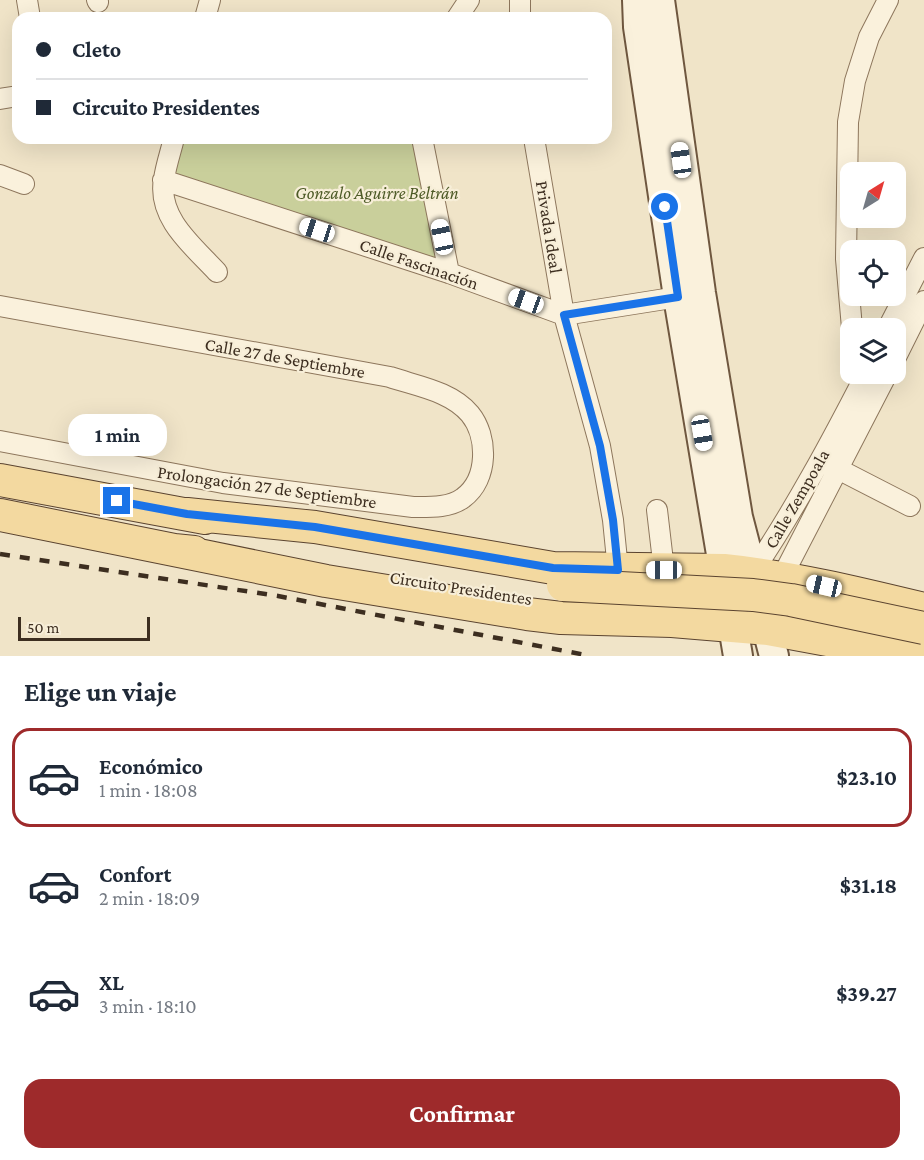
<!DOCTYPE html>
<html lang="es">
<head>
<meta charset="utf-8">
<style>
	body { margin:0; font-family:"Crimson Pro",serif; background:#f6f6f7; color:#1f2937; height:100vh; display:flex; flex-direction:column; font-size:22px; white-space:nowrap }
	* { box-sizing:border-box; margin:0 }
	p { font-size:20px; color:#747a83 }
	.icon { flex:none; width:33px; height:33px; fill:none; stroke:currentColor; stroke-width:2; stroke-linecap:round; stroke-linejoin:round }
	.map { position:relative; height:656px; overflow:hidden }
	.drawer { display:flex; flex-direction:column; background:#fff; flex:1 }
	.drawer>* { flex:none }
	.guide { position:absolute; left:12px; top:12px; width:600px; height:132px; border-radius:18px; box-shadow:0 6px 24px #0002; display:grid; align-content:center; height:132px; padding:0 24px; background:#fff }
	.needle { width:39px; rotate:37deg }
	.buttons { position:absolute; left:840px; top:162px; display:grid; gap:12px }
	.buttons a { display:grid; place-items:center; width:66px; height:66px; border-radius:12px; background:#fff; box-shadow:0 6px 24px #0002; font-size:30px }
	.scale { position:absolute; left:18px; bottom:15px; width:132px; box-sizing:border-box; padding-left:6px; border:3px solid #3d2e20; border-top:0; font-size:16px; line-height:21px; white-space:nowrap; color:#3d2e20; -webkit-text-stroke:4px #f7eed8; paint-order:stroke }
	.end { position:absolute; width:27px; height:27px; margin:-14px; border:8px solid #1a73e8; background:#fff; box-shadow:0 0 0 3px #fff }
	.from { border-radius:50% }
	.bubble { position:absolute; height:42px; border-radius:18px; background:#fff; box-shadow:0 6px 24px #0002; font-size:20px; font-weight:700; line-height:42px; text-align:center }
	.car { position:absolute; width:18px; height:36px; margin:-18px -9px; border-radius:8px; box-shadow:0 0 4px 2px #0007; background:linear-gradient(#fff 24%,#345 0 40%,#fff 0 76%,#345 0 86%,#fff 0) }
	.guide b { display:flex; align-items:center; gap:21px; height:57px; font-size:22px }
	.guide b+b { border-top:2px solid #e0e1e3 }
	.guide i { width:15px; height:15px; background:#1f2937 }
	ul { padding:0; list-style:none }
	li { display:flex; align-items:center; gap:18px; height:99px; margin:0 12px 9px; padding:0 12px; border:3px solid transparent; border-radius:18px }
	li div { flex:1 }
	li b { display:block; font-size:22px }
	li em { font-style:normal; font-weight:700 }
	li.selected { border-color:#9e2a2b }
	li>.icon { width:54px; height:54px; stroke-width:1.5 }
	h2 { padding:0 24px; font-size:27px; line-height:72px }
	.primary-button { display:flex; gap:12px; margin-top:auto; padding:12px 24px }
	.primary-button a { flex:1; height:69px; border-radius:18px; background:#9e2a2b; color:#fff; font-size:24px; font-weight:700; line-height:69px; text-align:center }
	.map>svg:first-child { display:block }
	.green { fill:#c9cf9b }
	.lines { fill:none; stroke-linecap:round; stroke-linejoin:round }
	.street-casing { stroke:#8d765c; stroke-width:22 }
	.secondary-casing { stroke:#6f573f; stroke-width:32 }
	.primary-casing { stroke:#5b4430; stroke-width:34 }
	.street { stroke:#faf1dc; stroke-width:20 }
	.secondary { stroke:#faf1dc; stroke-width:28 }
	.primary { stroke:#f3d9a0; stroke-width:32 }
	.rail { stroke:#3d2e20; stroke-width:4.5; stroke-dasharray:10 10; stroke-linecap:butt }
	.primary-bridge-casing { stroke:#5b4430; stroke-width:34; stroke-linecap:butt }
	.primary-bridge { stroke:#f3d9a0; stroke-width:32 }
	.route { stroke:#1a73e8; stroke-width:8 }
	.labels { text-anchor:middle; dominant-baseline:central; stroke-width:4.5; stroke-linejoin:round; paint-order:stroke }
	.park-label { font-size:18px; font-style:italic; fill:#4d5a26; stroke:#f7eed8 }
	.street-label { font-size:18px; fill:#3d2e20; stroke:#f7eed8 }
</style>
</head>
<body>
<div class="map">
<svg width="924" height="656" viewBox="0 0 924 656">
	<rect width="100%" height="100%" fill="#f0e4c8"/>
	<!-- green -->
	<path class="green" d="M174 138H422L449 273 163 180Z"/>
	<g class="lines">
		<!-- street casing -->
		<g class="street-casing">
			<path id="street" d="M27 0 30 18
				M97 0 98 2
				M205 18 210 0
				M457 18 469 0
				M520 18V0
				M0 99 18 96
				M174 138C171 151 166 165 164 179 157 218 193 246 217 272
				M422 138 449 273
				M534 138 564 315 600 446 613 520 618 570
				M0 175 24 184
				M163 180 449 273 564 315 678 297
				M0 306 390 377C416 386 451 391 470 414 488 436 489 479 463 498 450 508 429 507 413 507L223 483 0 441
				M852 328 846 259 848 122 855 81 869 37 888 0
				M888 328 924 258
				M896 357 924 301
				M838 469 910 506
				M657 510 664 570
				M752 573C795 509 831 442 866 374
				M782 577 887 374"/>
		</g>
		<!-- secondary casing -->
		<g class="secondary-casing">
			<path id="secondary" d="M637 0 638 27 678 297 738 656
				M660 0 701 293 738 517 774 656"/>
		</g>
		<!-- primary casing -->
		<g class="primary-casing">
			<path id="primary" d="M0 480 205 518
				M187 514 315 527 553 568 724 570C792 577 858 593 924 609
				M0 515 174 550 194 552
				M174 550 326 581 527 614 561 618 672 621 768 629 914 656"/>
		</g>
		<!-- street -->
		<use href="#street" class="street"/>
		<!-- secondary -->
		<use href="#secondary" class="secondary"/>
		<!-- primary -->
		<use href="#primary" class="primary"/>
		<!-- rail -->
		<path class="rail" d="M0 554 278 596 591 656"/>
		<!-- primary-bridge casing -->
		<g class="primary-bridge-casing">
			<path id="primary-bridge" d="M563 585 753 595 791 600 924 628"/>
		</g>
		<!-- primary-bridge -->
		<use href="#primary-bridge" class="primary-bridge"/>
	</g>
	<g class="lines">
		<!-- route -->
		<path class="route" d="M117 501 187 514 315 527 553 568 618 570 613 520 600 446 564 315 678 297 665 207"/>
	</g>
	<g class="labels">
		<!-- park labels -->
		<g class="park-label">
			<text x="377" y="193">Gonzalo Aguirre Beltrán</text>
		</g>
		<!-- street labels -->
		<g class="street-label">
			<text transform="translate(549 227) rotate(81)">Privada Ideal</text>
			<text transform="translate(419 264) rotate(19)">Calle Fascinación</text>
			<text transform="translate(285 358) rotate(10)">Calle 27 de Septiembre</text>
			<text transform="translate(267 487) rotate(8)">Prolongación 27 de Septiembre</text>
			<text transform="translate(797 499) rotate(-60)">Calle Zempoala</text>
			<text transform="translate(461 588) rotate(9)">Circuito Presidentes</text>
		</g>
	</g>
</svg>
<div class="buttons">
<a><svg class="needle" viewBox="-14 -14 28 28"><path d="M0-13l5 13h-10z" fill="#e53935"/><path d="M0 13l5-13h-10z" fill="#747a83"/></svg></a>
<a><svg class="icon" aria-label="locate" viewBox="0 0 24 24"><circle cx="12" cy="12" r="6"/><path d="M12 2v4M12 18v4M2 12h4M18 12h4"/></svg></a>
<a><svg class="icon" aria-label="layers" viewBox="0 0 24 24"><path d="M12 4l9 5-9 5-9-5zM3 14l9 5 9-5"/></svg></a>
</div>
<div class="scale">50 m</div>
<i class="end from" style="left:665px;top:207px"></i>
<i class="end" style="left:117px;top:501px"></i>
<div class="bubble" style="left:68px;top:414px;width:99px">1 min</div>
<i class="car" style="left:681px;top:160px;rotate:352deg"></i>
<i class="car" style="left:317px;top:230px;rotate:288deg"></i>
<i class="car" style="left:442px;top:237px;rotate:348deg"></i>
<i class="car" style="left:526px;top:301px;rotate:290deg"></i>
<i class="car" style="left:702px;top:433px;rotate:170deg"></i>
<i class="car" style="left:664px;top:570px;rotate:270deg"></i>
<i class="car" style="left:824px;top:586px;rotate:283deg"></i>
<div class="guide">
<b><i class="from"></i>Cleto</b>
<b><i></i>Circuito Presidentes</b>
</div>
</div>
<section class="drawer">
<h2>Elige un viaje</h2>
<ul>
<li class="selected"><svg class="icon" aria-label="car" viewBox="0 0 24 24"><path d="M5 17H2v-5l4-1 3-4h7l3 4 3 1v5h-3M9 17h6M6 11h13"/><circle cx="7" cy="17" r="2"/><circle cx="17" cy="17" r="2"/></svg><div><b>Económico</b><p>1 min · 18:08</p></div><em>$23.10</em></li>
<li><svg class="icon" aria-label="car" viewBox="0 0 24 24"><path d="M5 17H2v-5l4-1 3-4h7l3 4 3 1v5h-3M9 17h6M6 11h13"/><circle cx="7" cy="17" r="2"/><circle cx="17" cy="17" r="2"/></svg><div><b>Confort</b><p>2 min · 18:09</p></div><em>$31.18</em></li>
<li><svg class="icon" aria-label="car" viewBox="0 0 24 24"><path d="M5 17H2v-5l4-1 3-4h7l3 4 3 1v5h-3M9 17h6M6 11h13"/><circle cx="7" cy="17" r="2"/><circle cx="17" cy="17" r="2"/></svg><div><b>XL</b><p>3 min · 18:10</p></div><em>$39.27</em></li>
</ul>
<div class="primary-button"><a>Confirmar</a></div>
</section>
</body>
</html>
